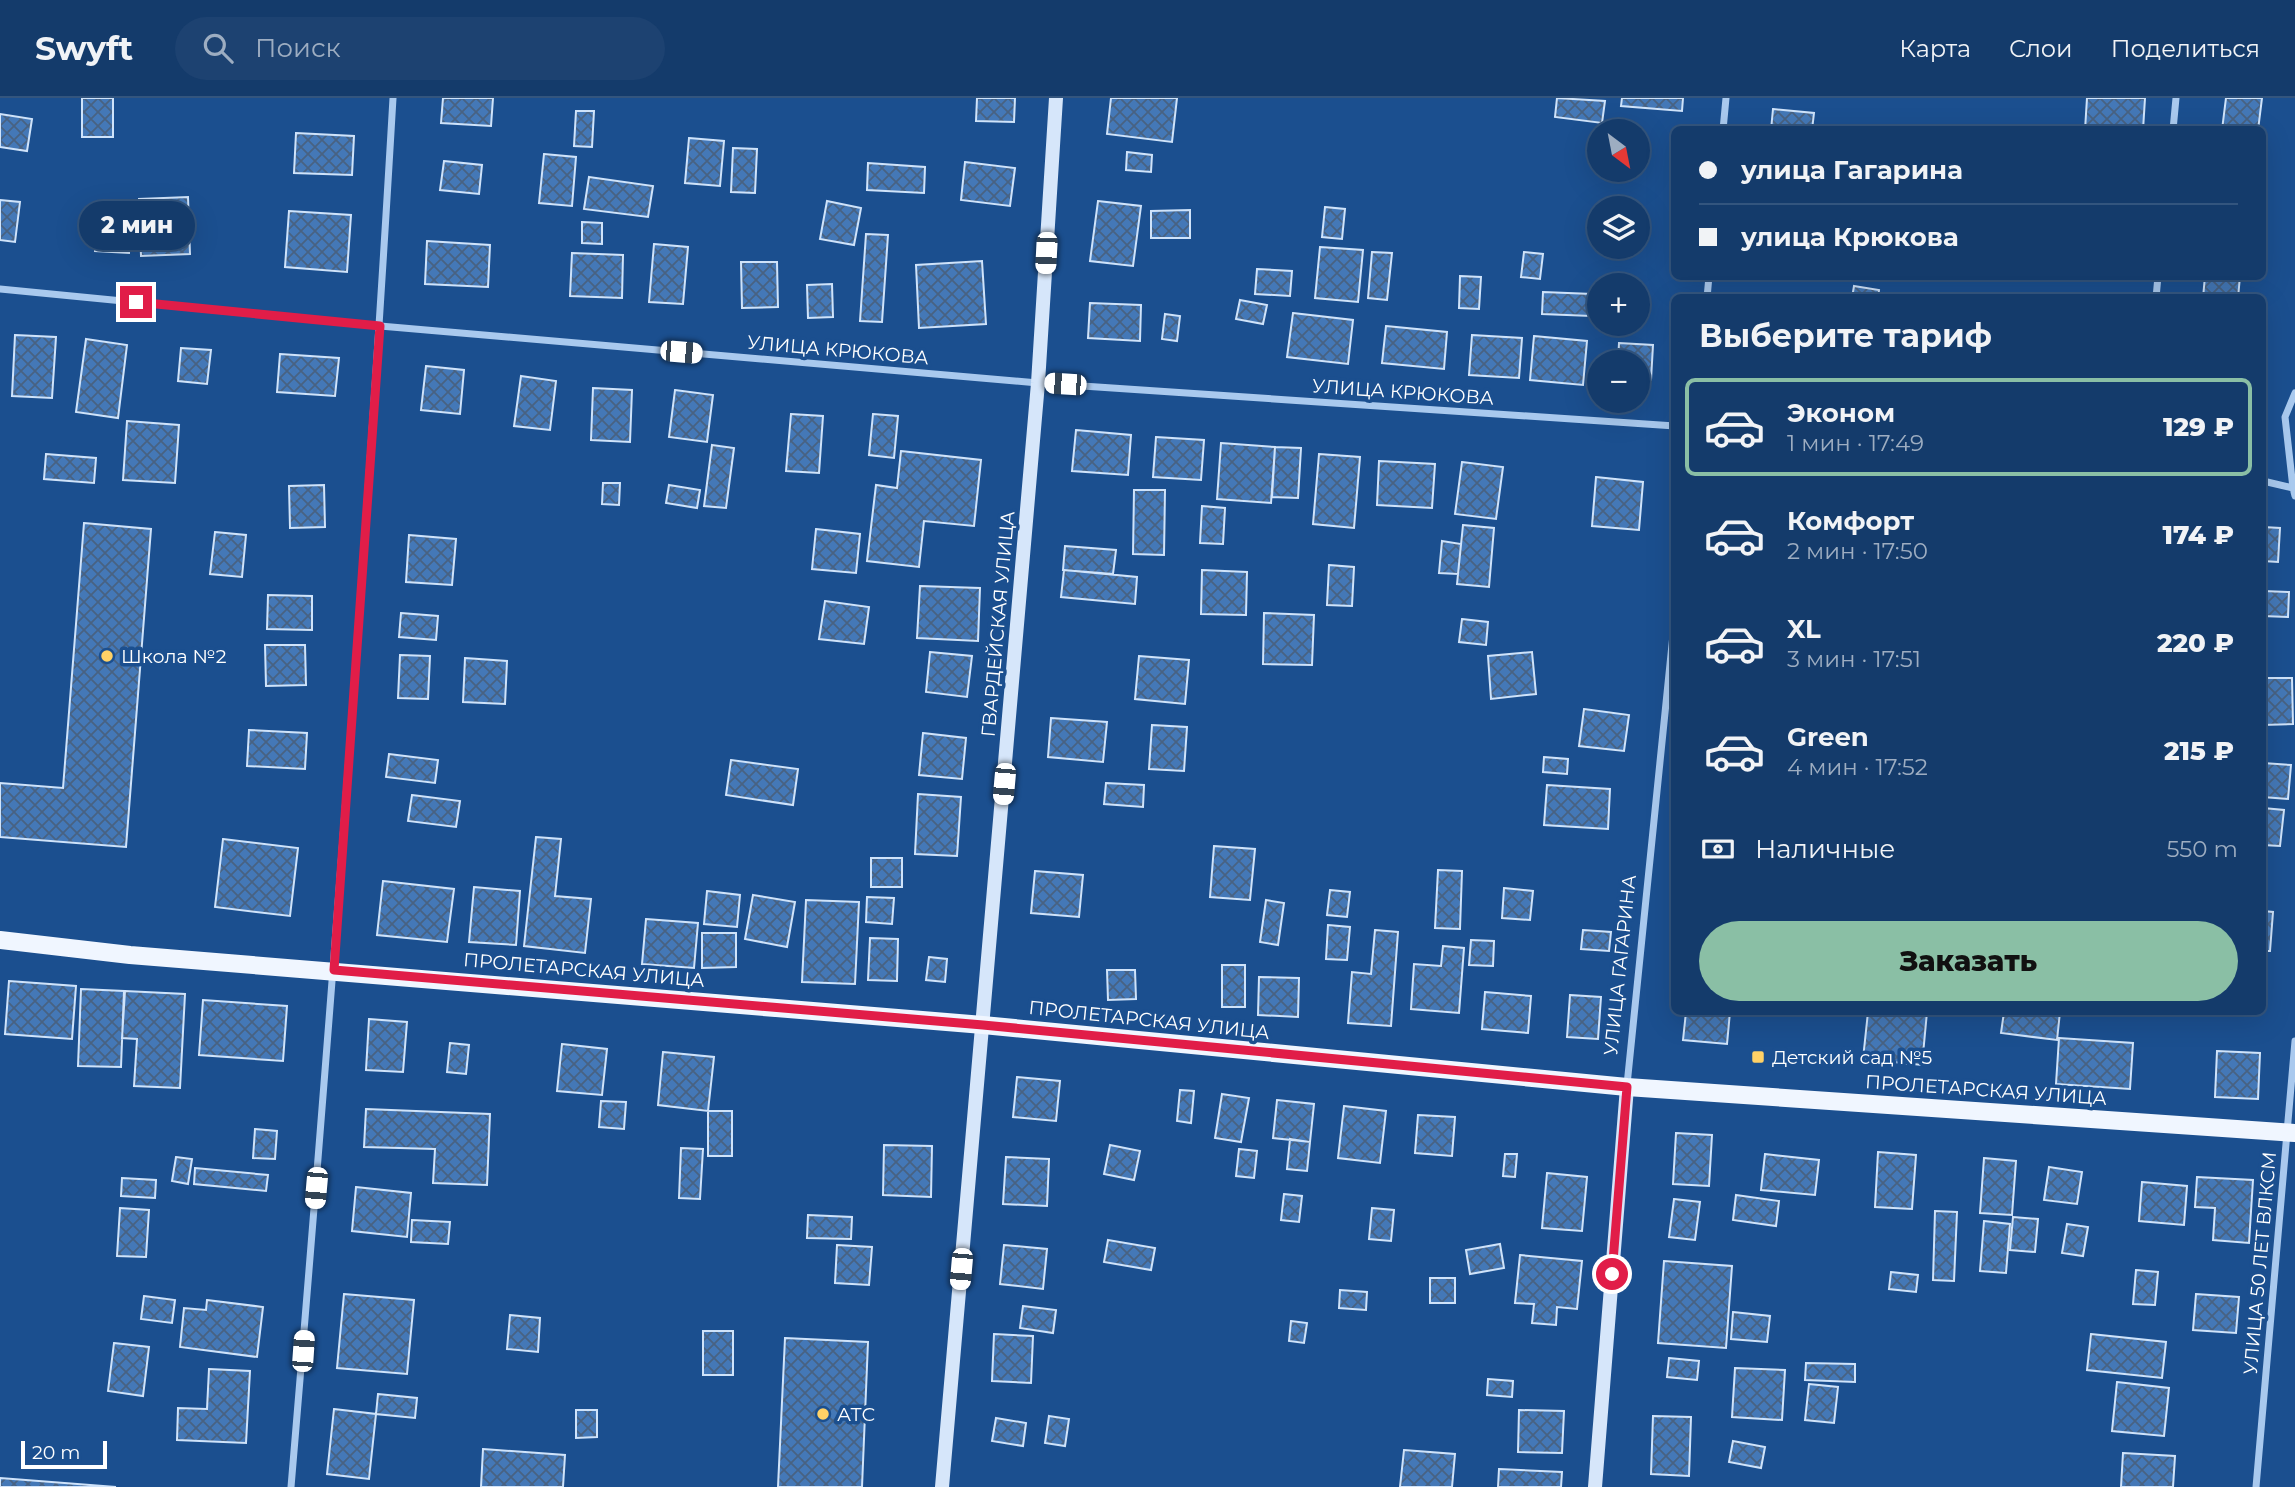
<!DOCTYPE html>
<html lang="ru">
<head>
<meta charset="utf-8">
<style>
	body { margin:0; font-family:Montserrat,sans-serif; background:#1d4271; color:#f1f3f6; height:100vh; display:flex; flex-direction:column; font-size:26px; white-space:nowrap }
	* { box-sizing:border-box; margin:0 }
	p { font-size:23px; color:#9dadc1 }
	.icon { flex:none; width:38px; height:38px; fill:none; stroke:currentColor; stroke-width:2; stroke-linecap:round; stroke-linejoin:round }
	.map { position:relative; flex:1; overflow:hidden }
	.side { position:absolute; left:1671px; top:196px; width:595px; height:721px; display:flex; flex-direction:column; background:#143b6b; border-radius:10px; box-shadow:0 7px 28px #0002,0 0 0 2px #33557e }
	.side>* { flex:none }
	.hud { position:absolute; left:1671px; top:28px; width:595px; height:154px; border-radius:10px; box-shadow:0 7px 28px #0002,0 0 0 2px #33557e; display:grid; align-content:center; height:154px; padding:0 28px; background:#143b6b }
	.needle { width:46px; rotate:148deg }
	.buttons { position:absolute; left:1587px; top:21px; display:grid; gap:14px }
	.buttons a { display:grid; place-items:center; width:63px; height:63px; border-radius:50%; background:#143b6b; box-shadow:0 7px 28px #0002,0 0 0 2px #33557e; font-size:35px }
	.scale { position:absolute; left:21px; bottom:18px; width:86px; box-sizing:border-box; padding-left:7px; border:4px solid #fff; border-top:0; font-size:19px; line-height:24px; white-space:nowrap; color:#fff; -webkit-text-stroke:5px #1b4f8f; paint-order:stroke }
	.end { position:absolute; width:32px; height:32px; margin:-16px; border:9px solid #e11d48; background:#fff; box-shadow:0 0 0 4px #fff }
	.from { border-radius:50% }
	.bubble { position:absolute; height:49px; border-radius:24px; background:#143b6b; box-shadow:0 7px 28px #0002,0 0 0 2px #33557e; font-size:23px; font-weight:800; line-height:49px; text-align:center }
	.car { position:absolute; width:21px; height:42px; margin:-21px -10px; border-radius:9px; box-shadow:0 0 5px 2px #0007; background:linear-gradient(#fff 24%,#345 0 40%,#fff 0 76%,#345 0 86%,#fff 0) }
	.hud b { display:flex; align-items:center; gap:24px; height:66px; font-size:26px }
	.hud b+b { border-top:2px solid #33557e }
	.hud i { width:18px; height:18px; background:#f1f3f6 }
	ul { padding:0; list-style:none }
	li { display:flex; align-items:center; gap:21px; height:98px; margin:0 14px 10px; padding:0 14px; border:4px solid transparent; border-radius:10px }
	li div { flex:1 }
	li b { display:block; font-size:26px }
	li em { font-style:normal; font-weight:800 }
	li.on { border-color:#8abfa5 }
	li>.icon { width:63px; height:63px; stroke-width:1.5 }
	h2 { padding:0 28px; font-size:32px; line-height:84px }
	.pay { display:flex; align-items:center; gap:18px; height:77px; padding:0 28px; font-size:26px }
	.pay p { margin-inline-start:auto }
	.button { display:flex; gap:14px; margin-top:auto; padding:14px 28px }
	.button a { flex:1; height:80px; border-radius:42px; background:#8abfa5; color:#111; font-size:28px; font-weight:800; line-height:80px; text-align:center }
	header { display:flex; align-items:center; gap:42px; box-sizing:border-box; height:98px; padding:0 35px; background:#143b6b; border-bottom:2px solid #33557e }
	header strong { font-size:33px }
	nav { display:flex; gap:38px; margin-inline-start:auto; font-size:24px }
	.search { width:490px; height:63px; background:#1d4271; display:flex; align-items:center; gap:18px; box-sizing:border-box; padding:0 24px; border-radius:38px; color:#9dadc1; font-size:26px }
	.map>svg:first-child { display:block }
	.building { fill:url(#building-cross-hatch); stroke:#cfe3fa; stroke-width:2 }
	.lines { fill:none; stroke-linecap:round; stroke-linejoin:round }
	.street { stroke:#a9c9ee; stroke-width:7 }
	.secondary { stroke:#d6e6fa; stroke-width:14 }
	.primary { stroke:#f0f6ff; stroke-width:18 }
	.route { stroke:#e11d48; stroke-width:9 }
	.poi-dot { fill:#ffd166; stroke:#1b4f8f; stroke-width:2.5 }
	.labels { text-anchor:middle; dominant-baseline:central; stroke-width:7; stroke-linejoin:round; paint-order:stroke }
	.street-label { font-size:19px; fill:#fff; stroke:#1b4f8f }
	.poi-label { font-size:19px; fill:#fff; stroke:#1b4f8f; text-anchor:start }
</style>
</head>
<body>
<header>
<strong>Swyft</strong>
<div class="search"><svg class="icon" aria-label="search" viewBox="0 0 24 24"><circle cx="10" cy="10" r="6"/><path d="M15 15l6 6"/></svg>Поиск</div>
<nav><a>Карта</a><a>Слои</a><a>Поделиться</a></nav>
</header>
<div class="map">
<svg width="2295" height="1389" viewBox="0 0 2295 1389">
	<defs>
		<pattern id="building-cross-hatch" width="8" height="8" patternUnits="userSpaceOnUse" patternTransform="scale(1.75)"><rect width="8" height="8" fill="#4478b7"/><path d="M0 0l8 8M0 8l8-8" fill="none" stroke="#486282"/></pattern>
	</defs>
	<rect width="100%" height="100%" fill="#1b4f8f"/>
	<!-- building -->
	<path class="building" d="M82 0H113V39H82Z
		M443 0H493L491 28 441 25Z
		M977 0H1015L1014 24 976 23Z
		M1111 0H1177L1172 44 1107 36Z
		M1557 0 1605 3 1602 25 1555 19Z
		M1622 0H1683L1682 13 1621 8Z
		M2087 0H2145L2143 32H2085Z
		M2226 0H2262L2258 32H2222Z
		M1773 11 1814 15 1812 32H1771Z
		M576 13H594L592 49 574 48Z
		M0 16 32 21 27 53 0 49Z
		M296 35 354 38 352 77 294 75Z
		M689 40 724 43 720 88 685 85Z
		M733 50 757 51 755 95 731 94Z
		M1127 54 1152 57 1151 74 1126 72Z
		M544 56 576 59 572 108 539 105Z
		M444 63 482 67 479 96 440 92Z
		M965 64 1015 70 1010 108 961 102Z
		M868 65 925 69 924 95 867 92Z
		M589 79 653 88 648 119 584 111Z
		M188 99 190 156 141 158 139 101Z
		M0 102 20 104 15 144 0 142Z
		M827 103 861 110 854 147 820 141Z
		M1098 103 1141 108 1133 168 1090 163Z
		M1325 109 1345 111 1342 141 1322 139Z
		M97 111 131 113 129 155 95 153Z
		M1190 112V140H1151V113Z
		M289 113 351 117 347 174 285 169Z
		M582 124 602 125V146L582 145Z
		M866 136 888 137 882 224 860 223Z
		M427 143 490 147 488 189 425 186Z
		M654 146 688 149 683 206 649 204Z
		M1320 149 1363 152 1358 204 1315 200Z
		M1372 154 1392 155 1387 202 1368 200Z
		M1524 154 1543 156 1540 181 1521 179Z
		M572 155 623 157 622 200 570 198Z
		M982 163 986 226 919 230 916 167Z
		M741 164H777L778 209 742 210Z
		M1257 171 1292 173 1290 198 1255 196Z
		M1460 178 1481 179 1479 211 1459 210Z
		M1899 178H1944V183L1899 181Z
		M2205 178H2240L2238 200H2203Z
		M832 186 833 219 808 220 807 187Z
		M1854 188 1879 192 1878 200H1852Z
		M1543 194 1592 196 1591 218 1542 216Z
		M1240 202 1267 207 1263 226 1236 221Z
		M1090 205 1141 207 1140 243 1088 240Z
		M1293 215 1353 222 1348 266 1287 259Z
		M1165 216 1180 218 1177 243 1162 241Z
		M1386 228 1447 234 1444 271 1382 265Z
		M15 237 56 239 52 300 12 298Z
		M1472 237 1522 240 1519 280 1469 277Z
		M1534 238 1587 243 1583 287 1530 282Z
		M86 241 127 247 118 320 76 314Z
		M1619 245 1653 247 1651 282 1638 281V264H1618Z
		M181 250 211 252 207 286 178 283Z
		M280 256 339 260 335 298 277 294Z
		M426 268 464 272 460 316 421 312Z
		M521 278 556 283 550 332 514 328Z
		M593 290 632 292 630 344 591 342Z
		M675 292 713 297 707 344 669 339Z
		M791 316 823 318 819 375 786 373Z
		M873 316 898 318 894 360 869 357Z
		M127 323 179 327 175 385 123 382Z
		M1076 332 1131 337 1128 377 1072 373Z
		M1156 339 1204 342 1201 382 1153 379Z
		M1221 345 1275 349 1271 405 1217 401Z
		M712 347 734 350 726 410 704 408Z
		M1275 349 1301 350 1298 400 1272 399Z
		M901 353 981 362 974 428 924 423 919 469 867 463 876 387 897 390Z
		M46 356 96 360 94 385 44 381Z
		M1319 356 1360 359 1354 430 1313 426Z
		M1379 363 1435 366 1432 410 1377 407Z
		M1462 364 1503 369 1496 421 1455 416Z
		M1596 379 1643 384 1639 432 1592 428Z
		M603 385H620L619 407 602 406Z
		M324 387 325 429 290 430 289 388Z
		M669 387 700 392 697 410 666 405Z
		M1134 392H1165L1164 457 1133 456Z
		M1202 408 1225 410 1223 446 1200 445Z
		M84 425 151 431 126 749 0 739V685L63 690Z
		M1463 427 1494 430 1489 489 1457 486Z
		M2263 429 2280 430 2278 464 2263 463Z
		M816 431 860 436 856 475 812 471Z
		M215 434 246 437 242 479 210 476Z
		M409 437 456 441 452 487 406 484Z
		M1442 443 1461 446 1458 476 1439 475Z
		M1065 448 1116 452 1113 476 1063 472Z
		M1329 467 1354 469 1352 508 1327 507Z
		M1064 472 1137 479 1135 506 1061 499Z
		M1202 472 1247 474 1246 517 1201 516Z
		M920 488 980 490 978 543 917 540Z
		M2263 493 2289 494 2288 519 2263 518Z
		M268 497 312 498V532L267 531Z
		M825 503 869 509 864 546 819 541Z
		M401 515 438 518 436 542 399 539Z
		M1264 515 1314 517 1312 567 1263 566Z
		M1462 521 1488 524 1486 547 1459 544Z
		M265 547H305L306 587 266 588Z
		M930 554 972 558 967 599 926 594Z
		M1532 554 1536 596 1491 601 1488 558Z
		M400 557 430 558 428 601 398 600Z
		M1139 558 1189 562 1185 606 1135 601Z
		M465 560 507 563 505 606 463 604Z
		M2263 580H2292L2293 626 2263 627Z
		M1584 611 1629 617 1624 653 1579 648Z
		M1051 620 1107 624 1103 664 1048 659Z
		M1152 627 1187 629 1184 673 1149 671Z
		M249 632 307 635 305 671 247 668Z
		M923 635 966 640 962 681 919 677Z
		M389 656 438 662 435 685 386 679Z
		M1544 659 1568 661 1567 676 1543 674Z
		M731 662 798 671 793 707 726 697Z
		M2263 665 2291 667 2288 701 2263 699Z
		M1106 685 1144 687 1143 709 1104 706Z
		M1547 687 1610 691 1608 731 1544 727Z
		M918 696 961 699 957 758 915 756Z
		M412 697 460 703 456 729 408 723Z
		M2263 710 2284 712 2280 748 2263 747Z
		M536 739 561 741 555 798 591 801 585 855 524 848Z
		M223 741 298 750 290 818 215 809Z
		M1214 748 1255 751 1250 802 1210 799Z
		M871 760H902V789H871Z
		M1438 772 1462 773 1460 831 1435 830Z
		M1035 773 1083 777 1079 819 1031 815Z
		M383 783 454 791 447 844 377 837Z
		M474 789 520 793 516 847 469 844Z
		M1504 790 1533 793 1530 822 1502 820Z
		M1330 792 1350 794 1347 819 1327 817Z
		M707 793 740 797 737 829 704 826Z
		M753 797 795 804 787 849 745 841Z
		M867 799 894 800 892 826 866 824Z
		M806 802 859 804 855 886 802 884Z
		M1266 802 1284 805 1278 847 1260 844Z
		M2263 813 2273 814 2270 853H2263Z
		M646 821 698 825 694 870 642 866Z
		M1328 827 1350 829 1347 862 1326 861Z
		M1375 832 1398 834 1391 928 1348 925 1352 874 1371 876Z
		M1583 832 1611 834 1609 853 1581 851Z
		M702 835H736V869L702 870Z
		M870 840 898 841 897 883 868 882Z
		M1471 842 1494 843 1493 868 1469 867Z
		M1443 848 1464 850 1459 915 1411 911 1414 866 1441 868Z
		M929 859 947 861 945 884 926 882Z
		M1222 867H1245V909H1222Z
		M1107 872H1135L1136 901 1108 902Z
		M1259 879 1299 880 1298 919 1258 917Z
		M9 883 76 888 72 941 5 936Z
		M81 891 124 893 121 969 78 968Z
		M125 893 185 896 180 990 134 988 137 941 122 940Z
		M1485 894 1531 898 1528 935 1482 931Z
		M1570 897 1601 899 1598 941 1567 939Z
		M203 902 287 908 283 963 199 957Z
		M1686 914H1730L1727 946 1683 942Z
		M1868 914H1927L1922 967 1863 961Z
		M2004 914H2060L2057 942 2001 935Z
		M369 921 407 924 403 974 366 972Z
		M2059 940 2133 945 2130 991 2056 986Z
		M450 945 469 947 466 976 447 974Z
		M562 946 607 951 602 997 557 993Z
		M2217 953 2260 955 2258 1001 2215 999Z
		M663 954 714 959 708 1013 658 1007Z
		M1017 979 1060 983 1056 1023 1013 1019Z
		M1180 992 1194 993 1191 1025 1177 1023Z
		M1222 996 1249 1000 1241 1044 1215 1040Z
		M1277 1002 1314 1006 1310 1044 1273 1040Z
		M601 1003 626 1004 624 1031 599 1029Z
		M1344 1008 1386 1013 1380 1065 1338 1060Z
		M366 1011 490 1016 487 1087 433 1085 435 1051 364 1049Z
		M708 1013H732V1058H708Z
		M1418 1017 1455 1019 1452 1058 1415 1055Z
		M255 1031 277 1033 275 1061 253 1060Z
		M1676 1035 1712 1037 1709 1088 1673 1086Z
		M1290 1041 1310 1044 1307 1073 1287 1071Z
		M884 1047 932 1048 931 1099 883 1097Z
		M1110 1047 1140 1053 1134 1082 1104 1076Z
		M681 1050 703 1051 700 1101 679 1100Z
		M1239 1051 1257 1053 1254 1080 1236 1078Z
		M1878 1054 1916 1057 1912 1111 1875 1109Z
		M1505 1056H1517L1515 1079 1503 1078Z
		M1765 1056 1819 1062 1815 1097 1761 1092Z
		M176 1059 192 1061 188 1086 172 1083Z
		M1006 1059 1049 1061 1047 1108 1003 1106Z
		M1984 1060 2016 1063 2012 1117 1980 1115Z
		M2049 1069 2082 1074 2077 1106 2044 1102Z
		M195 1070 268 1077 266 1093 194 1086Z
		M1547 1075 1587 1079 1582 1133 1542 1130Z
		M2197 1079 2253 1082 2249 1145 2213 1142 2215 1110 2195 1109Z
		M122 1080 156 1082 155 1100 121 1098Z
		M2142 1084 2187 1088 2184 1127 2139 1123Z
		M356 1089 411 1095 407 1139 352 1133Z
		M1284 1096 1302 1098 1299 1124 1281 1122Z
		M1736 1097 1779 1103 1776 1128 1733 1122Z
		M1674 1101 1700 1104 1695 1142 1669 1139Z
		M120 1110 149 1112 146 1159 117 1158Z
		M1372 1110 1394 1112 1391 1143 1369 1141Z
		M1935 1113 1957 1114 1954 1183 1933 1182Z
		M808 1117 852 1119 851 1141 807 1140Z
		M2013 1119 2038 1121 2035 1154 2010 1152Z
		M412 1122 450 1124 448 1146 411 1144Z
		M1984 1123 2010 1126 2006 1175 1980 1173Z
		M2067 1126 2088 1129 2083 1158 2062 1155Z
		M1108 1142 1155 1150 1151 1172 1104 1164Z
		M1500 1146 1504 1170 1470 1176 1466 1152Z
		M837 1147 872 1149 869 1187 835 1185Z
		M1004 1147 1047 1151 1043 1191 1000 1186Z
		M1520 1157 1582 1163 1577 1211 1557 1209 1556 1227 1532 1225 1534 1206 1515 1205Z
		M1664 1163 1732 1168 1726 1250 1658 1245Z
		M2136 1172 2158 1174 2155 1207 2133 1206Z
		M1891 1174 1918 1177 1916 1194 1889 1191Z
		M1430 1180H1455V1205H1430Z
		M1340 1192 1367 1194 1366 1212 1339 1210Z
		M344 1196 414 1202 407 1276 337 1270Z
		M2196 1196 2239 1199 2236 1235 2193 1232Z
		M144 1198 175 1202 172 1225 141 1221Z
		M207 1202 263 1209 257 1259 180 1249 184 1210 206 1212Z
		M1023 1208 1056 1212 1053 1235 1020 1230Z
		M1733 1214 1770 1218 1767 1244 1731 1241Z
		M510 1217 540 1220 538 1254 507 1251Z
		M1291 1223 1307 1225 1304 1245 1289 1243Z
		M703 1233H733V1277H703Z
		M994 1236 1033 1238 1031 1285 992 1283Z
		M2091 1236 2166 1244 2162 1280 2087 1272Z
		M785 1240 868 1244 862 1389H778Z
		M114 1245 149 1249 143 1298 108 1293Z
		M1669 1260 1699 1263 1697 1282 1667 1279Z
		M1806 1265 1855 1266V1284L1805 1282Z
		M1735 1270 1785 1272 1782 1322 1732 1319Z
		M209 1271 250 1273 246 1345 177 1342 178 1310 207 1311Z
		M1488 1281 1513 1283 1512 1299 1487 1297Z
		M2117 1284 2169 1290 2164 1338 2112 1333Z
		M1809 1286 1838 1289 1834 1325 1805 1322Z
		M378 1296 417 1300 415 1320 376 1316Z
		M334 1311 376 1316 369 1381 327 1376Z
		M576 1312H597V1339L576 1340Z
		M1519 1312 1564 1313 1562 1355 1518 1354Z
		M1049 1318 1069 1321 1065 1348 1045 1345Z
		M1653 1318 1691 1319 1689 1378 1651 1376Z
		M996 1320 1026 1325 1023 1348 992 1343Z
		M1733 1343 1765 1349 1761 1370 1729 1364Z
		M483 1351 565 1357 563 1389H481Z
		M1404 1352 1455 1356 1452 1389H1400Z
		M2123 1355 2175 1358 2173 1389H2121Z
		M1499 1371 1562 1374 1561 1389H1498Z
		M0 1380 116 1389H0Z"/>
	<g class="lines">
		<!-- street -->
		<path class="street" d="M1723 32 1726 0
			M2173 32 2176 0
			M0 191 380 228 1038 285 1675 328
			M1707 200 1709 178
			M2156 200 2158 178
			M2263 383 2293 390 2295 398
			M2293 390 2285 319 2295 295
			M1627 987 1675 517
			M291 1389C330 926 366 464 393 0
			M2256 1389 2295 943"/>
		<!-- secondary -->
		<path class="secondary" d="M942 1389 1038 285 1056 0
			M1595 1389 1627 989"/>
		<!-- primary -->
		<path class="primary" d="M0 842 130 857 983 927 1627 989 2295 1035"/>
	</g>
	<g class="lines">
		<!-- route -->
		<path class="route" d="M136 204 380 228 334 872 983 927 1627 989 1612 1176"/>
	</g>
	<!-- markers -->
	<g class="poi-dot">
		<circle cx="107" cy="558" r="7"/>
		<rect x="1751" y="952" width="14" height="14" rx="3.5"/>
		<circle cx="823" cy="1316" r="7"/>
	</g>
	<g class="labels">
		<!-- street labels -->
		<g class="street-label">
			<text transform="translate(838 252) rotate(5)">УЛИЦА КРЮКОВА</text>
			<text transform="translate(1403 294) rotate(4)">УЛИЦА КРЮКОВА</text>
			<text transform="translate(998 526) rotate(-85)">ГВАРДЕЙСКАЯ УЛИЦА</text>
			<text transform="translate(1620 867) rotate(-84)">УЛИЦА ГАГАРИНА</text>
			<text transform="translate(584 872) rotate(5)">ПРОЛЕТАРСКАЯ УЛИЦА</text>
			<text transform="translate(1149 922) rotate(6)">ПРОЛЕТАРСКАЯ УЛИЦА</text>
			<text transform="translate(1986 992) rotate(4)">ПРОЛЕТАРСКАЯ УЛИЦА</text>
			<text transform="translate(2260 1165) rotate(-85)">УЛИЦА 50 ЛЕТ ВЛКСМ</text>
		</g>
		<!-- poi labels -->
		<g class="poi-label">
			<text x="121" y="558">Школа №2</text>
			<text x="1772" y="959">Детский сад №5</text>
			<text x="837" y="1316">АТС</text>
		</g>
	</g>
</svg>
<div class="buttons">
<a><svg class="needle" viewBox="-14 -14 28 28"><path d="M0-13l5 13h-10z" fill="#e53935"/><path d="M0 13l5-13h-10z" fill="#9dadc1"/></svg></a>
<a><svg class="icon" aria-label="layers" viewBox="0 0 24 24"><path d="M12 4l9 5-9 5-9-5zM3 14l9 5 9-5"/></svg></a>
<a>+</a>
<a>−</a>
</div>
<div class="scale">20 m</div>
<i class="end from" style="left:1612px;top:1176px"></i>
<i class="end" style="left:136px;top:204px"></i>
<div class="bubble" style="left:79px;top:103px;width:116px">2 мин</div>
<i class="car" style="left:1046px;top:155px;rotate:183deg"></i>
<i class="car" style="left:681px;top:254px;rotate:95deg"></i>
<i class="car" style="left:1065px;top:286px;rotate:274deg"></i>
<i class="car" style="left:1004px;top:686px;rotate:185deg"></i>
<i class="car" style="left:316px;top:1090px;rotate:185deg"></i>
<i class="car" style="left:961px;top:1171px;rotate:185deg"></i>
<i class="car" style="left:303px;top:1253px;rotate:4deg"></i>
<div class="hud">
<b><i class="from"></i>улица Гагарина</b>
<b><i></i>улица Крюкова</b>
</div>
<section class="side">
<h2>Выберите тариф</h2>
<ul>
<li class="on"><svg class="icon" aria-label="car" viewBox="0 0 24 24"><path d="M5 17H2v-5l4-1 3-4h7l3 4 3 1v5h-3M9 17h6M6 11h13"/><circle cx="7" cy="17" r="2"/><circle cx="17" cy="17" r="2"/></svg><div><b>Эконом</b><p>1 мин · 17:49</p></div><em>129 ₽</em></li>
<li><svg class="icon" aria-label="car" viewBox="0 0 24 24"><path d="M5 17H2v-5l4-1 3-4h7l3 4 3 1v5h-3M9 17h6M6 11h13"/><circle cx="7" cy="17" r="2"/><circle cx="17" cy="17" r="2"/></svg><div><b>Комфорт</b><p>2 мин · 17:50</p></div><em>174 ₽</em></li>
<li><svg class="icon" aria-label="car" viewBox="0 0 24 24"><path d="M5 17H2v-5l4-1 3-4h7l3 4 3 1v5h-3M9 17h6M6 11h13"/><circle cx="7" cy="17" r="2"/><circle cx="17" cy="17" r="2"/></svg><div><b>XL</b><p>3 мин · 17:51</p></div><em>220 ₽</em></li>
<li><svg class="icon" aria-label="car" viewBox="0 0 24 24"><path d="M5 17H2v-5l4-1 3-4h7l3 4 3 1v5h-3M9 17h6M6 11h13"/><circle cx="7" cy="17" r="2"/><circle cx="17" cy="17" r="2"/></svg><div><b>Green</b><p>4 мин · 17:52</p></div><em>215 ₽</em></li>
</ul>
<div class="pay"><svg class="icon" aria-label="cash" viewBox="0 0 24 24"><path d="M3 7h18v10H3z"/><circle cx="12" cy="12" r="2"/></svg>Наличные<p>550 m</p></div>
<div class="button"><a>Заказать</a></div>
</section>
</div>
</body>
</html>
